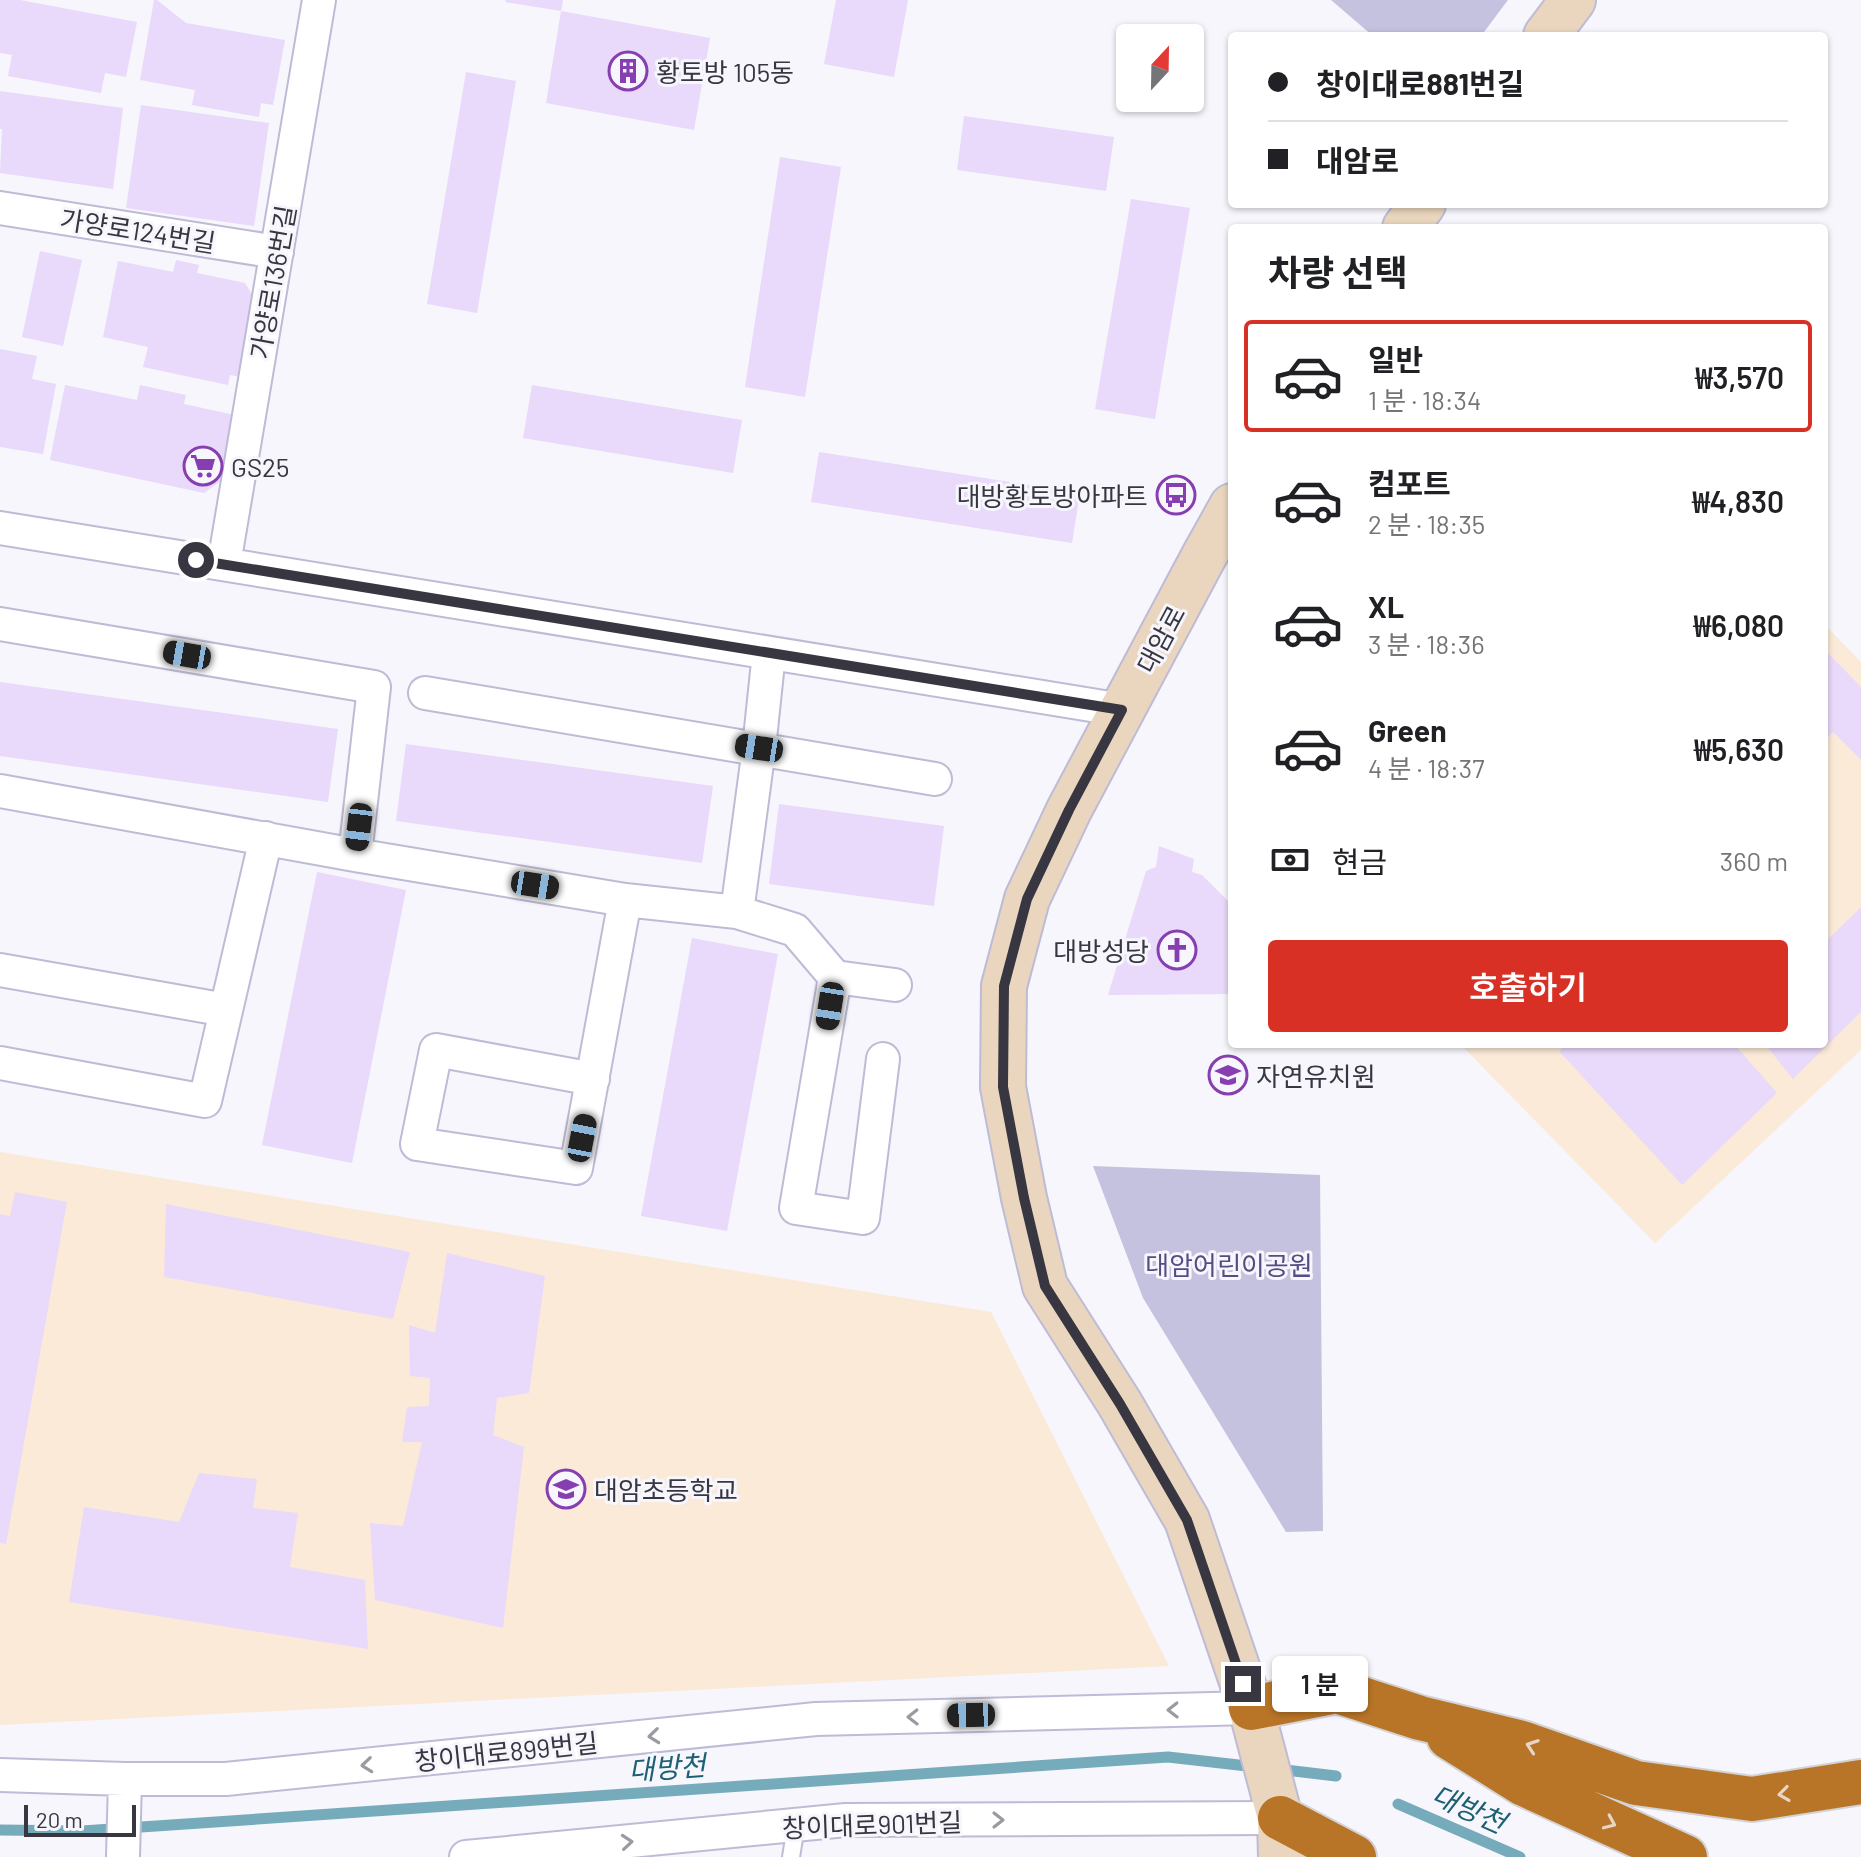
<!DOCTYPE html>
<html lang="ko">
<head>
<meta charset="utf-8">
<style>
	body { margin:0; font-family:Barlow,"Noto Sans KR",sans-serif; background:#f2f2f2; color:#202124; height:100vh; display:flex; flex-direction:column; font-size:30px; white-space:nowrap }
	* { box-sizing:border-box; margin:0 }
	p { font-size:26px; color:#757577 }
	.icon { flex:none; width:44px; height:44px; fill:none; stroke:currentColor; stroke-width:2; stroke-linecap:round; stroke-linejoin:round }
	.map { position:relative; flex:1; overflow:hidden }
	.sheet { position:absolute; left:1228px; top:224px; width:600px; height:824px; display:flex; flex-direction:column; background:#fff; border-radius:8px; box-shadow:0 2px 6px #0004 }
	.sheet>* { flex:none }
	.hud { position:absolute; left:1228px; top:32px; width:600px; height:176px; border-radius:8px; box-shadow:0 2px 6px #0004; display:grid; align-content:center; height:176px; padding:0 40px; background:#fff }
	.needle { width:52px; rotate:22deg }
	.tools { position:absolute; left:1116px; top:24px; display:grid; gap:16px }
	.tools a { display:grid; place-items:center; width:88px; height:88px; border-radius:8px; background:#fff; box-shadow:0 2px 6px #0004; font-size:40px }
	.scale { position:absolute; left:24px; bottom:20px; width:112px; box-sizing:border-box; padding-left:8px; border:4px solid #373641; border-top:0; font-size:22px; line-height:28px; white-space:nowrap; color:#373641; -webkit-text-stroke:6px #f6f6fc; paint-order:stroke }
	.end { position:absolute; width:36px; height:36px; margin:-18px; border:10px solid #373641; background:#fff; box-shadow:0 0 0 4px #fff }
	.from { border-radius:50% }
	.bubble { position:absolute; height:56px; border-radius:8px; background:#fff; box-shadow:0 2px 6px #0004; font-size:26px; font-weight:600; line-height:56px; text-align:center }
	.car { position:absolute; width:24px; height:48px; margin:-24px -12px; border-radius:10px; box-shadow:0 0 6px 2px #0007; background:linear-gradient(#222 24%,#8ab4d8 0 40%,#222 0 76%,#8ab4d8 0 86%,#222 0) }
	.hud b { display:flex; align-items:center; gap:28px; height:76px; font-size:30px }
	.hud b+b { border-top:2px solid #e0e0e0 }
	.hud i { width:20px; height:20px; background:#202124 }
	ul { padding:0; list-style:none }
	li { display:flex; align-items:center; gap:24px; height:112px; margin:0 16px 12px; padding:0 24px; border:4px solid transparent; border-radius:8px }
	li div { flex:1 }
	li b { display:block; font-size:30px }
	li em { font-style:normal; font-weight:600 }
	li.active { border-color:#d93025 }
	li>.icon { width:72px; height:72px; stroke-width:1.5 }
	h2 { padding:0 40px; font-size:36px; line-height:96px }
	.pay { display:flex; align-items:center; gap:20px; height:88px; padding:0 40px; font-size:30px }
	.pay p { margin-inline-start:auto }
	.cta { display:flex; gap:16px; margin-top:auto; padding:16px 40px }
	.cta a { flex:1; height:92px; border-radius:8px; background:#d93025; color:#fff; font-size:32px; font-weight:600; line-height:92px; text-align:center }
	.map>svg:first-child { display:block }
	.education { fill:#fbead8 }
	.green { fill:#c5c2df }
	.lines { fill:none; stroke-linecap:round; stroke-linejoin:round }
	.stream { stroke:#76abbb; stroke-width:11 }
	.building { fill:#e9d9fa }
	.lane-casing { stroke:#bebbd6; stroke-width:20 }
	.street-casing { stroke:#bebbd6; stroke-width:36 }
	.secondary-casing { stroke:#bebbd6; stroke-width:48 }
	.highway-casing { stroke:#d3d3d5; stroke-width:48 }
	.lane { stroke:#fff; stroke-width:16 }
	.street { stroke:#fff; stroke-width:32 }
	.secondary { stroke:#ead6be; stroke-width:44 }
	.highway { stroke:#b97527; stroke-width:44 }
	.oneway { stroke:#9b9aa0 }
	.oneway2 { stroke:#e7d6c7 }
	.route { stroke:#373641; stroke-width:10 }
	.labels { text-anchor:middle; dominant-baseline:central; stroke-width:6; stroke-linejoin:round; paint-order:stroke }
	.poi-label { font-size:26px; fill:#373641; stroke:#f6f6fc; text-anchor:start }
	.street-label { font-size:26px; fill:#373641; stroke:#f6f6fc }
	.park-label { font-size:26px; fill:#564c84; stroke:#f6f6fc }
	.water-label { font-size:28px; font-style:italic; fill:#1c6173; stroke:#f6f6fc }
</style>
</head>
<body>
<div class="map">
<svg width="1861" height="1857" viewBox="0 0 1861 1857">
	<rect width="100%" height="100%" fill="#f6f6fc"/>
	<!-- education -->
	<path class="education" d="M1824 624 1861 662V1050L1655 1243 1460 1044H1824Z
		M0 1152 991 1312 1169 1666 0 1725Z"/>
	<!-- green -->
	<path class="green" d="M1331 0H1508L1481 36H1373Z
		M1093 1166 1320 1175 1323 1531 1286 1532 1143 1298Z"/>
	<g class="lines">
		<!-- stream -->
		<path class="stream" d="M1277 1769 1336 1776
			M1398 1804 1520 1857
			M0 1830 82 1831 1168 1757 1256 1767"/>
	</g>
	<!-- building -->
	<path class="building" d="M0 0H20L137 22 126 77 105 73 101 93 8 76 12 55 0 53Z
		M154 0H157L186 23 285 40 273 105 261 103 259 117 192 105 195 90 140 80Z
		M506 0H563L561 11 505 2Z
		M836 0H908L894 77 824 64Z
		M561 11 710 38 694 130 546 103Z
		M466 72 516 81 477 313 427 304Z
		M0 91 123 108 113 189 0 173 2 129H0Z
		M141 105 269 123 254 226 126 208Z
		M964 116 1114 137 1106 191 957 170Z
		M780 157 841 167 805 397 745 387Z
		M1131 199 1190 208 1155 419 1095 409Z
		M40 251 82 260 63 346 22 337Z
		M176 260 199 265 197 273 245 283 258 304 243 377 230 375 228 385 143 367 148 347 103 337 118 261 173 272Z
		M0 349 37 356 32 379 56 384 43 454 0 447Z
		M65 385 137 400 140 385 186 395 184 404 244 417 232 473 204 493 50 460Z
		M532 385 742 420 733 473 523 438Z
		M819 452 1080 493 1072 543 811 502Z
		M1824 649 1861 687V760L1833 732 1824 741Z
		M0 682 338 729 328 802 0 756Z
		M406 744 713 786 702 863 396 821Z
		M779 804 944 826 934 906 769 884Z
		M1159 846 1194 859 1192 872 1202 875 1230 903 1232 907V994L1108 995 1146 871 1156 867Z
		M317 872 406 890 352 1163 262 1145Z
		M1861 907V1012L1793 1079 1765 1044H1824V943Z
		M692 938 778 954 727 1231 641 1216Z
		M1566 1044H1734L1777 1093 1682 1185 1559 1051Z
		M15 1192 67 1202 6 1544 0 1543V1214L10 1216Z
		M166 1204 410 1252 393 1319 164 1277Z
		M447 1253 545 1276 529 1393 497 1398 493 1435 524 1447 503 1628 375 1600 370 1523 403 1526 422 1442H402L407 1407 429 1406 430 1378 410 1376 409 1325 435 1333Z
		M199 1473 257 1479 253 1508 298 1513 290 1567 365 1580 368 1649 69 1602 84 1507 179 1522Z"/>
	<g class="lines">
		<!-- lane casing -->
		<g class="lane-casing">
			<path id="lane" d="M791 1857 796 1826"/>
		</g>
		<!-- street casing -->
		<g class="street-casing">
			<path id="street" d="M0 208 277 252
				M0 528 1122 710
				M224 564 319 0
				M0 624 374 687 355 855
				M425 693 935 779
				M0 791 355 855 625 900 737 912 795 930 835 977 895 985
				M737 912 759 748 769 653
				M0 970 226 1010
				M835 977 796 1208 863 1218 883 1059
				M0 1063 205 1101 266 838
				M593 1079 436 1050 417 1144 576 1168 625 900
				M0 1775 125 1779H226L816 1719 1251 1708
				M123 1857 125 1779
				M466 1857 846 1820 1280 1818"/>
		</g>
		<!-- secondary casing -->
		<g class="secondary-casing">
			<path id="secondary" d="M1546 36 1573 0
				M1405 228 1423 204
				M1232 506 1203 558 1069 810 1027 899 1004 986 1003 1087 1024 1198 1045 1286 1120 1404 1187 1520 1251 1708 1280 1818 1281 1857"/>
		</g>
		<!-- highway casing -->
		<g class="highway-casing">
			<path id="highway" d="M1251 1708 1337 1691 1420 1718 1522 1743 1636 1783 1752 1799 1861 1782
				M1449 1737 1524 1784 1685 1857
				M1280 1818 1354 1857"/>
		</g>
		<!-- lane -->
		<use href="#lane" class="lane"/>
		<!-- street -->
		<use href="#street" class="street"/>
		<!-- secondary -->
		<use href="#secondary" class="secondary"/>
		<!-- highway -->
		<use href="#highway" class="highway"/>
	</g>
	<!-- one-way arrows -->
	<defs><path id="oneway-chevron" d="M-2-3.5L2.5 0L-2 3.5" fill="none" stroke-width="1.6" stroke-linecap="round" stroke-linejoin="round" transform="scale(2)"/></defs>
	<g class="oneway">
		<use href="#oneway-chevron" transform="translate(1173 1710) rotate(179)"/>
		<use href="#oneway-chevron" transform="translate(913 1717) rotate(179)"/>
		<use href="#oneway-chevron" transform="translate(654 1736) rotate(174)"/>
		<use href="#oneway-chevron" transform="translate(367 1765) rotate(174)"/>
		<use href="#oneway-chevron" transform="translate(998 1820)"/>
		<use href="#oneway-chevron" transform="translate(627 1842) rotate(-5)"/>
	</g>
	<g class="oneway2">
		<use href="#oneway-chevron" transform="translate(1532 1746) rotate(-161)"/>
		<use href="#oneway-chevron" transform="translate(1784 1794) rotate(172)"/>
		<use href="#oneway-chevron" transform="translate(1610 1823) rotate(24)"/>
	</g>
	<g class="lines">
		<!-- route -->
		<path class="route" d="M196 560 1122 710 1069 810 1027 899 1004 986 1003 1087 1024 1198 1045 1286 1120 1404 1187 1520 1243 1684"/>
	</g>
	<!-- icons -->
	<defs>
		<g id="building-ring" transform="scale(2)"><circle r="9.5" fill="#f6f6fc" stroke="#863eb0" stroke-width="1.5"/><path d="M-4-6H4V6H1V3H-1V6H-4ZM-2.5-4.3h1.7v1.8h-1.7ZM.8-4.3h1.7v1.8H.8ZM-2.5-1h1.7V.8h-1.7ZM.8-1h1.7V.8H.8Z" fill="#863eb0"/></g>
		<g id="supermarket-ring" transform="scale(2)"><circle r="9.5" fill="#f6f6fc" stroke="#863eb0" stroke-width="1.5"/><path d="M-6-5.5h2.5l.6 2H6L4.5 2H-2.5L-4.4-4H-6ZM-1.5 3.2a1.3 1.3 0 1 0 .1 0ZM3 3.2a1.3 1.3 0 1 0 .1 0Z" fill="#863eb0"/></g>
		<g id="bus-ring" transform="scale(2)"><circle r="9.5" fill="#f6f6fc" stroke="#863eb0" stroke-width="1.5"/><path d="M-5-6H5V4H4V6H2V4H-2V6H-4V4H-5ZM-3.5-4V0h7V-4ZM-3.5 1.2v1.5H-2V1.2ZM2 1.2v1.5H3.5V1.2Z" fill="#863eb0"/></g>
		<g id="church-ring" transform="scale(2)"><circle r="9.5" fill="#f6f6fc" stroke="#863eb0" stroke-width="1.5"/><path d="M-1.2-6h2.4v3.5h3.3v2.4h-3.3V6h-2.4V-.1h-3.3v-2.4h3.3Z" fill="#863eb0"/></g>
		<g id="school-ring" transform="scale(2)"><circle r="9.5" fill="#f6f6fc" stroke="#863eb0" stroke-width="1.5"/><path d="M0-5L7-2L0 1L-7-2ZM-4 1L0 2.5L4 1V4Q0 6-4 4Z" fill="#863eb0"/></g>
	</defs>
	<g fill-rule="evenodd">
		<use href="#building-ring" x="628" y="71"/>
		<use href="#supermarket-ring" x="203" y="466"/>
		<use href="#bus-ring" x="1176" y="495"/>
		<use href="#church-ring" x="1177" y="950"/>
		<use href="#school-ring" x="1228" y="1075"/>
		<use href="#school-ring" x="566" y="1489"/>
	</g>
	<g class="labels">
		<!-- poi labels -->
		<g class="poi-label">
			<text x="656" y="71">황토방 105동</text>
			<text x="231" y="466">GS25</text>
			<text x="1148" y="495" text-anchor="end">대방황토방아파트</text>
			<text x="1149" y="950" text-anchor="end">대방성당</text>
			<text x="1256" y="1075">자연유치원</text>
			<text x="594" y="1489">대암초등학교</text>
		</g>
		<!-- street labels -->
		<g class="street-label">
			<text transform="translate(138 230) rotate(9)">가양로124번길</text>
			<text transform="translate(272 282) rotate(-80)">가양로136번길</text>
			<text transform="translate(1160 639) rotate(-62)">대암로</text>
			<text transform="translate(506 1751) rotate(-6)">창이대로899번길</text>
			<text transform="translate(872 1824) rotate(-2)">창이대로901번길</text>
		</g>
		<!-- park labels -->
		<g class="park-label">
			<text x="1229" y="1264">대암어린이공원</text>
		</g>
		<!-- water labels -->
		<g class="water-label">
			<text transform="translate(667 1767) rotate(-4)">대방천</text>
			<text transform="translate(1469 1808) rotate(24)">대방천</text>
		</g>
	</g>
</svg>
<div class="tools">
<a><svg class="needle" viewBox="-14 -14 28 28"><path d="M0-13l5 13h-10z" fill="#e53935"/><path d="M0 13l5-13h-10z" fill="#757577"/></svg></a>
</div>
<div class="scale">20 m</div>
<i class="end from" style="left:196px;top:560px"></i>
<i class="end" style="left:1243px;top:1684px"></i>
<div class="bubble" style="left:1272px;top:1656px;width:96px">1 분</div>
<i class="car" style="left:187px;top:655px;rotate:280deg"></i>
<i class="car" style="left:759px;top:748px;rotate:279deg"></i>
<i class="car" style="left:359px;top:827px;rotate:187deg"></i>
<i class="car" style="left:535px;top:885px;rotate:99deg"></i>
<i class="car" style="left:830px;top:1006px;rotate:189deg"></i>
<i class="car" style="left:582px;top:1138px;rotate:11deg"></i>
<i class="car" style="left:971px;top:1715px;rotate:269deg"></i>
<div class="hud">
<b><i class="from"></i>창이대로881번길</b>
<b><i></i>대암로</b>
</div>
<section class="sheet">
<h2>차량 선택</h2>
<ul>
<li class="active"><svg class="icon" aria-label="car" viewBox="0 0 24 24"><path d="M5 17H2v-5l4-1 3-4h7l3 4 3 1v5h-3M9 17h6M6 11h13"/><circle cx="7" cy="17" r="2"/><circle cx="17" cy="17" r="2"/></svg><div><b>일반</b><p>1 분 · 18:34</p></div><em>₩3,570</em></li>
<li><svg class="icon" aria-label="car" viewBox="0 0 24 24"><path d="M5 17H2v-5l4-1 3-4h7l3 4 3 1v5h-3M9 17h6M6 11h13"/><circle cx="7" cy="17" r="2"/><circle cx="17" cy="17" r="2"/></svg><div><b>컴포트</b><p>2 분 · 18:35</p></div><em>₩4,830</em></li>
<li><svg class="icon" aria-label="car" viewBox="0 0 24 24"><path d="M5 17H2v-5l4-1 3-4h7l3 4 3 1v5h-3M9 17h6M6 11h13"/><circle cx="7" cy="17" r="2"/><circle cx="17" cy="17" r="2"/></svg><div><b>XL</b><p>3 분 · 18:36</p></div><em>₩6,080</em></li>
<li><svg class="icon" aria-label="car" viewBox="0 0 24 24"><path d="M5 17H2v-5l4-1 3-4h7l3 4 3 1v5h-3M9 17h6M6 11h13"/><circle cx="7" cy="17" r="2"/><circle cx="17" cy="17" r="2"/></svg><div><b>Green</b><p>4 분 · 18:37</p></div><em>₩5,630</em></li>
</ul>
<div class="pay"><svg class="icon" aria-label="cash" viewBox="0 0 24 24"><path d="M3 7h18v10H3z"/><circle cx="12" cy="12" r="2"/></svg>현금<p>360 m</p></div>
<div class="cta"><a>호출하기</a></div>
</section>
</div>
</body>
</html>
